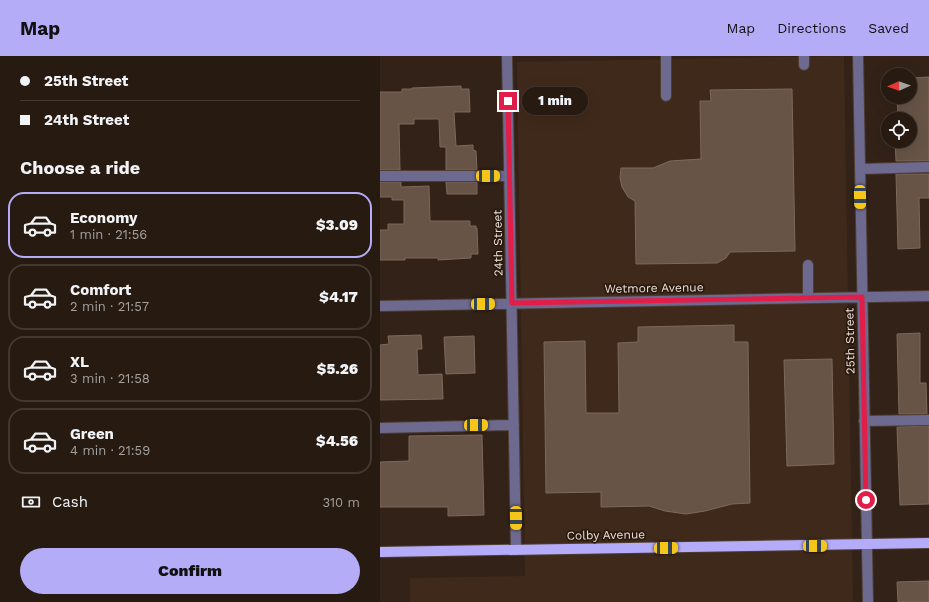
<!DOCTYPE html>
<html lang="en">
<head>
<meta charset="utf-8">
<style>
	body { margin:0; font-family:"Work Sans",sans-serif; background:#2e231a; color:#f1f3f6; height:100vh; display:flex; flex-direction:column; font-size:15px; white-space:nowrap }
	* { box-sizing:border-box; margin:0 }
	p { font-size:13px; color:#a4a19f }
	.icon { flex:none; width:22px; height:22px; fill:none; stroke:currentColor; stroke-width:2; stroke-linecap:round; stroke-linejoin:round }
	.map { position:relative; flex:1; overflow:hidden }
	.panel { display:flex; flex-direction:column; background:#261a11; width:380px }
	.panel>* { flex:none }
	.banner { display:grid; align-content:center; height:88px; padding:0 20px; background:#261a11 }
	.needle { width:26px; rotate:268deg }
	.controls { position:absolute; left:501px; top:12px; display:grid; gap:8px }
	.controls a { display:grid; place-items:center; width:36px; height:36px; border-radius:50%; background:#261a11; box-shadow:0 4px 16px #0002,0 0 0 1px #423831; font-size:20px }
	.end { position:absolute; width:18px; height:18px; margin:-9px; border:5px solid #e11d48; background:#fff; box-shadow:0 0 0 2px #fff }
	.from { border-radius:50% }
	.bubble { position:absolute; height:28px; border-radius:14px; background:#261a11; box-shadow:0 4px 16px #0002,0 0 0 1px #423831; font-size:13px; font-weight:800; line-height:28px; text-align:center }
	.car { position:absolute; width:12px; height:24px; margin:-12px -6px; border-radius:5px; box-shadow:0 0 3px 1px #0007; background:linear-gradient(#f5c518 24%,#345 0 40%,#f5c518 0 76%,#345 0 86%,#f5c518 0) }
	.banner b { display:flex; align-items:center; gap:14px; height:38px; font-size:15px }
	.banner b+b { border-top:1px solid #423831 }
	.banner i { width:10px; height:10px; background:#f1f3f6 }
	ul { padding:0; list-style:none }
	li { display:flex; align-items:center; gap:12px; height:66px; margin:0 8px 6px; padding:0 12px; border:2px solid #423831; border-radius:16px }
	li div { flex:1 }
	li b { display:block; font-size:15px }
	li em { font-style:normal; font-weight:800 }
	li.active { border-color:#b5acf8 }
	li>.icon { width:36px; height:36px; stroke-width:1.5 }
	h2 { padding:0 20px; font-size:18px; line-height:48px }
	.pay { display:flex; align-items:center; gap:10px; height:44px; padding:0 20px; font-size:15px }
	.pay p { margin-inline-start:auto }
	.button { display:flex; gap:8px; margin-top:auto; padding:8px 20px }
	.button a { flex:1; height:46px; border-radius:24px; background:#b5acf8; color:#111; font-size:16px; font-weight:800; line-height:46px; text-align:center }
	header { display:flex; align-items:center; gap:24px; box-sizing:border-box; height:56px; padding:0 20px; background:#b5acf8; color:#111 }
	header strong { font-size:19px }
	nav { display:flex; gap:22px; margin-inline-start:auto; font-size:14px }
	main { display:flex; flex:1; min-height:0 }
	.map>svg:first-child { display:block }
	.built { fill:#3f291a }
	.building { fill:#675447; stroke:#7c695c }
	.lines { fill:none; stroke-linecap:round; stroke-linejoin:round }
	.minor-casing { stroke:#4d3d32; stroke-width:12 }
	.major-casing { stroke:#4d3d32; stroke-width:12 }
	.minor { stroke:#6d698f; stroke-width:10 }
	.major { stroke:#b5acf9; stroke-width:10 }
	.route { stroke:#e11d48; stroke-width:5 }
	.labels { text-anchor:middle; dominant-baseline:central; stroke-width:3.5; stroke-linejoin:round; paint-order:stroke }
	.street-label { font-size:12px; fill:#ece0d9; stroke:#29190e }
</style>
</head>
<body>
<header>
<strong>Map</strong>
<nav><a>Map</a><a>Directions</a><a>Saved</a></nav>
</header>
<main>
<section class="panel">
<div class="banner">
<b><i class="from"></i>25th Street</b>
<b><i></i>24th Street</b>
</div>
<h2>Choose a ride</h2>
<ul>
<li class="active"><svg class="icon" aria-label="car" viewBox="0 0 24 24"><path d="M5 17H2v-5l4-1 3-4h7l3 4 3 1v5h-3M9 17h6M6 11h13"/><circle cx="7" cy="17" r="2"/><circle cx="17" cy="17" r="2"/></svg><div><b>Economy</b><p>1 min · 21:56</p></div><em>$3.09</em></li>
<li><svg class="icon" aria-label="car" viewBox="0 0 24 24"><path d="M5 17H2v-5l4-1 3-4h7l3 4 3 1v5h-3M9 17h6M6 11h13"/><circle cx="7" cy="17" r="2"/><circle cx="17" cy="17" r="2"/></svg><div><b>Comfort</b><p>2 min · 21:57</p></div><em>$4.17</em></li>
<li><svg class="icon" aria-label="car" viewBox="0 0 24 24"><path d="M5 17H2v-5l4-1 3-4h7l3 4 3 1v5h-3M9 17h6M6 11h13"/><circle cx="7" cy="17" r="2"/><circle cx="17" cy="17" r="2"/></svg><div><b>XL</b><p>3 min · 21:58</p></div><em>$5.26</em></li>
<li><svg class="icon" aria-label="car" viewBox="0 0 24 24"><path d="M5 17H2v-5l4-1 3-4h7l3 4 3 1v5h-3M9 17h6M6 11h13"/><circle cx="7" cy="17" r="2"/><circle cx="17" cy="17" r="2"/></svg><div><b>Green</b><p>4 min · 21:59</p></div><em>$4.56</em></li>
</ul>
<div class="pay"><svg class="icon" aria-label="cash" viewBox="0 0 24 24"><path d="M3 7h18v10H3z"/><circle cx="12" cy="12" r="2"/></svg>Cash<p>310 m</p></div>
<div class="button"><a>Confirm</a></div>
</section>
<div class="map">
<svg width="549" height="546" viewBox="0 0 549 546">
	<rect width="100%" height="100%" fill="#332217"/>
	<!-- built -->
	<path class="built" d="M464 0 473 546H30V522L145 520 137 6Z"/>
	<!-- building -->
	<path class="building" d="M549 21V105H516L515 85H530V58L518 59 517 41H530V22Z
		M81 30V33H89L90 56H74L76 90 93 89V94L96 95 97 114H66V91H60L59 63H34V68H19L20 114H0V36H22V33H32V32Z
		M412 33 415 195 350 196 346 202 337 207 256 208 255 145 248 141 242 131 240 122 241 112H273L290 105 321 103 320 45H331L330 34Z
		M516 118H549V142H539L540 192 518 193Z
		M0 126H21V131L49 130 50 165H90V170H96V173L97 172 98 198H91V202L58 204V202H25V204H0V174H8V168H24V144H12V141H0Z
		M66 126H97V138H67Z
		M354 269V286H368L370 447 352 448 325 455 306 458 285 455 269 450 221 451V436L166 437 164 286 205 285 206 357H239L238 287 258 286V271Z
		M540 277V327H546L547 358H519L517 278Z
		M41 279 42 293H37L38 319 62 318 63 343 0 344V289L9 288 8 280Z
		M94 280 95 317 66 318 64 281Z
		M452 303 454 408 407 410 404 304Z
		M549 370V448L520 449 517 371Z
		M102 379 104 459 68 460V451H0V406L29 405V380Z
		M549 525V546H518L517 526Z"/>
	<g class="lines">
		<!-- minor casing -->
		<g class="minor-casing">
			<path id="minor" d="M127 0 136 494
				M286 0V40
				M478 0 488 546
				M424 9V0
				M480 113 549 111
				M0 120H129
				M428 209V242
				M0 250 549 240
				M484 365 549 364
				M0 372 134 369"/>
		</g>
		<!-- major casing -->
		<g class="major-casing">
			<path id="major" d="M0 496 549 487"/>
		</g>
		<!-- minor -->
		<use href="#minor" class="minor"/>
		<!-- major -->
		<use href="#major" class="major"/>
	</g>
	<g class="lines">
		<!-- route -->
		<path class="route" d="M128 45 132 247 482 241 486 444"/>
	</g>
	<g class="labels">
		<!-- street labels -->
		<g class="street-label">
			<text transform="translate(118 187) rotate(-91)">24th Street</text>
			<text transform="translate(274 232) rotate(-1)">Wetmore Avenue</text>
			<text transform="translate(470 285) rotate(-91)">25th Street</text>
			<text transform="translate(226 479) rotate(-1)">Colby Avenue</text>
		</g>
	</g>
</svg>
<div class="controls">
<a><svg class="needle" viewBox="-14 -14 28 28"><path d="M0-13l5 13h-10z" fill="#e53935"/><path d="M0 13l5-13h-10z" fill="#a4a19f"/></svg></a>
<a><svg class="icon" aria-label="locate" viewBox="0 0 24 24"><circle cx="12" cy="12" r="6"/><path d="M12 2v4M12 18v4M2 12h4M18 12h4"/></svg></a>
</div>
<i class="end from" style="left:486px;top:444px"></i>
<i class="end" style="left:128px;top:45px"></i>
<div class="bubble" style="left:142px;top:31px;width:66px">1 min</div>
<i class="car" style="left:108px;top:120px;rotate:90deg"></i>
<i class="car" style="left:480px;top:141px;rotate:179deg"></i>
<i class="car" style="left:103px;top:248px;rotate:89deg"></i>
<i class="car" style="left:96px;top:369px;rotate:89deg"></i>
<i class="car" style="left:136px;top:462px;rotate:179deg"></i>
<i class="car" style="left:435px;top:490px;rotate:90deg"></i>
<i class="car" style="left:286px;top:492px;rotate:89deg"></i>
</div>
</main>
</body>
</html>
